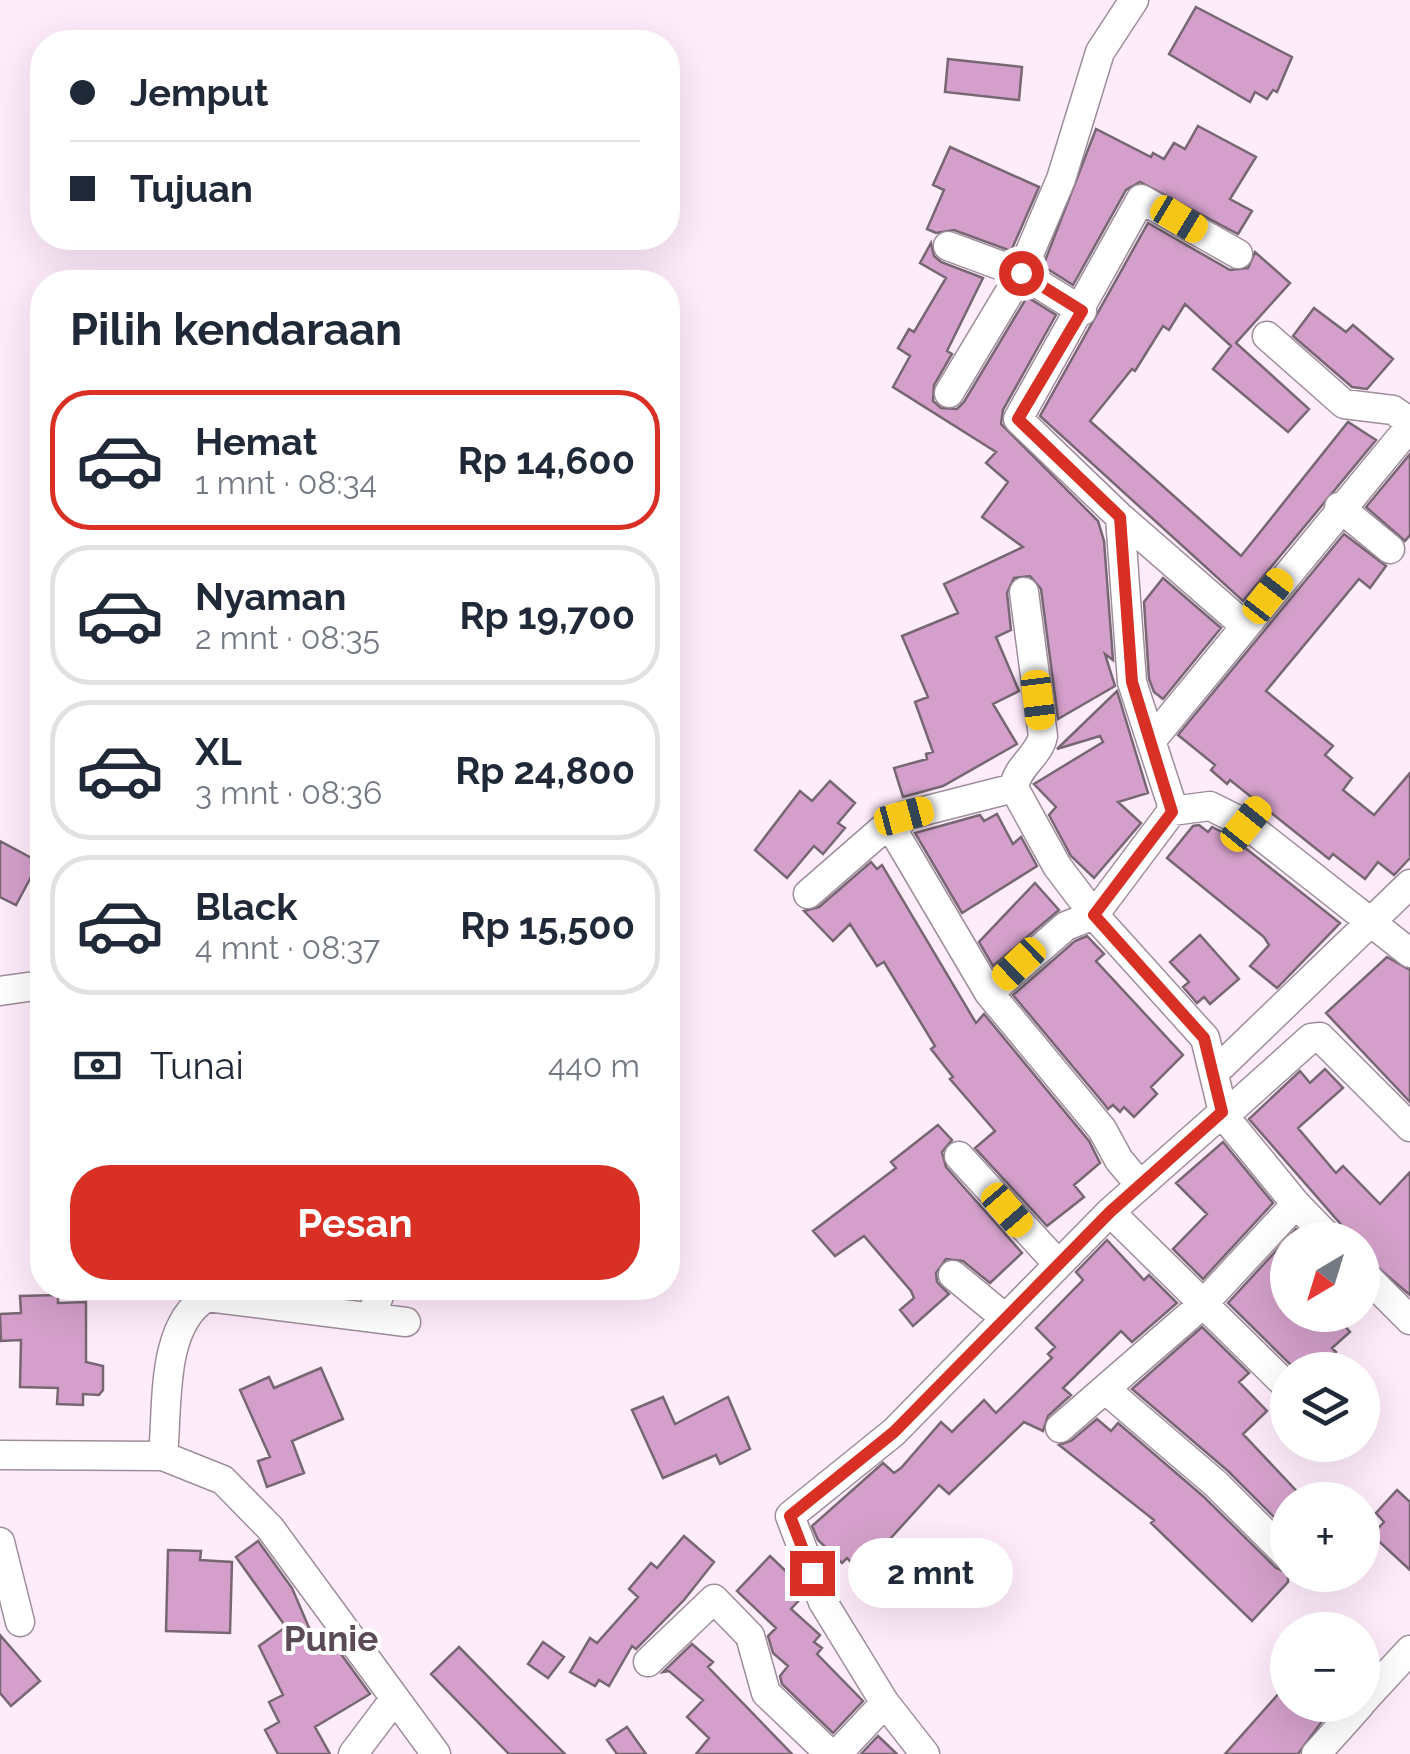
<!DOCTYPE html>
<html lang="id">
<head>
<meta charset="utf-8">
<style>
	body { margin:0; font-family:Raleway,sans-serif; background:#f6f6f7; color:#1f2937; height:100vh; display:flex; flex-direction:column; font-size:38px; white-space:nowrap }
	* { box-sizing:border-box; margin:0 }
	p { font-size:32px; color:#747a83 }
	.icon { flex:none; width:55px; height:55px; fill:none; stroke:currentColor; stroke-width:2; stroke-linecap:round; stroke-linejoin:round }
	.map { position:relative; flex:1; overflow:hidden }
	.sheet { position:absolute; left:30px; top:270px; width:650px; height:1030px; display:flex; flex-direction:column; background:#fff; border-radius:40px; box-shadow:0 10px 40px #0002 }
	.sheet>* { flex:none }
	.top-card { position:absolute; left:30px; top:30px; width:650px; height:220px; border-radius:40px; box-shadow:0 10px 40px #0002; display:grid; align-content:center; height:220px; padding:0 40px; background:#fff }
	.needle { width:65px; rotate:218deg }
	.fabs { position:absolute; left:1270px; top:1222px; display:grid; gap:20px }
	.fabs a { display:grid; place-items:center; width:110px; height:110px; border-radius:50%; background:#fff; box-shadow:0 10px 40px #0002; font-size:50px }
	.end { position:absolute; width:45px; height:45px; margin:-22px; border:12px solid #d93025; background:#fff; box-shadow:0 0 0 5px #fff }
	.from { border-radius:50% }
	.bubble { position:absolute; height:70px; border-radius:35px; background:#fff; box-shadow:0 10px 40px #0002; font-size:32px; font-weight:700; line-height:70px; text-align:center }
	.car { position:absolute; width:30px; height:60px; margin:-30px -15px; border-radius:12px; box-shadow:0 0 8px 2px #0007; background:linear-gradient(#f5c518 24%,#345 0 40%,#f5c518 0 76%,#345 0 86%,#f5c518 0) }
	.top-card b { display:flex; align-items:center; gap:35px; height:95px; font-size:38px }
	.top-card b+b { border-top:2px solid #e0e1e3 }
	.top-card i { width:25px; height:25px; background:#1f2937 }
	ul { padding:0; list-style:none }
	li { display:flex; align-items:center; gap:30px; height:140px; margin:0 20px 15px; padding:0 20px; border:5px solid #e0e1e3; border-radius:40px }
	li div { flex:1 }
	li b { display:block; font-size:38px }
	li em { font-style:normal; font-weight:700 }
	li.selected { border-color:#d93025 }
	li>.icon { width:90px; height:90px; stroke-width:1.5 }
	h2 { padding:0 40px; font-size:45px; line-height:120px }
	.pay { display:flex; align-items:center; gap:25px; height:110px; padding:0 40px; font-size:38px }
	.pay p { margin-inline-start:auto }
	.cta { display:flex; gap:20px; margin-top:auto; padding:20px 40px }
	.cta a { flex:1; height:115px; border-radius:40px; background:#d93025; color:#fff; font-size:40px; font-weight:700; line-height:115px; text-align:center }
	.map>svg:first-child { display:block }
	.building { fill:#d4a0cb; stroke:#766773; stroke-width:2.5 }
	.lines { fill:none; stroke-linecap:round; stroke-linejoin:round }
	.minor-casing { stroke:#9e8d9b; stroke-width:31 }
	.minor { stroke:#fff; stroke-width:28 }
	.route { stroke:#d93025; stroke-width:12 }
	.labels { text-anchor:middle; dominant-baseline:central; stroke-width:8; stroke-linejoin:round; paint-order:stroke }
	.quarter-label { font-size:35px; font-weight:bold; fill:#5a4b57; stroke:#fff }
</style>
</head>
<body>
<div class="map">
<svg width="1410" height="1754" viewBox="0 0 1410 1754">
	<rect width="100%" height="100%" fill="#ffecfb"/>
	<!-- building -->
	<path class="building" d="M1196 7 1292 57 1277 92 1273 90 1267 99 1255 92 1250 102 1169 54Z
		M948 59 1022 67 1019 100 945 92Z
		M1198 126 1256 157 1230 199 1252 211 1238 234 1140 182 1126 190 1073 285 1043 266 1096 129 1151 157 1153 153 1164 159 1174 143 1185 149Z
		M950 147 1039 187 1011 251 954 230 936 233 927 229 944 190 933 185Z
		M1148 223 1230 270 1248 268 1255 252 1290 283 1236 343 1309 409 1288 432 1213 369 1231 346 1185 304 1169 330 1163 326 1135 371 1132 369 1090 421 1241 556 1348 422 1376 440 1243 601 1040 416Z
		M931 243 934 256 941 262 983 278 947 351 952 354 934 385 933 401 941 408 957 409 964 402 1027 297 1056 315 1003 410 1001 424 1098 521 1104 541 1113 660 1105 654 1115 686 1058 719 1041 589 1030 576 1014 578 1007 593 1011 630 996 637 1019 691 993 704 1017 744 943 786 903 797 894 768 927 759 926 754 933 752 915 702 928 697 902 636 958 613 944 584 1023 547 982 517 1008 482 986 463 996 452 893 387 910 356 898 348 909 329 914 332 946 278 920 263Z
		M1314 308 1346 332 1353 325 1393 359 1367 389 1352 387 1293 336Z
		M1410 454V535L1405 541 1366 507Z
		M1344 534 1386 566 1370 588 1359 579 1266 691 1333 746 1325 755 1352 778 1343 790 1374 815 1410 773V858L1394 875 1378 862 1365 879 1333 854 1329 859 1230 780 1227 784 1211 770 1215 765 1178 735Z
		M1163 578 1221 628 1163 699 1154 692 1149 679 1144 602Z
		M1117 691 1148 793 1118 802 1141 823 1094 878 1071 856 1049 815 1056 807 1034 784 1103 742 1100 736 1057 749Z
		M830 781 855 803 838 823 845 828 823 854 814 846 787 878 755 850 800 791 812 801Z
		M997 814 1013 844 1021 837 1037 866 962 913 915 833 980 815 984 821Z
		M1199 825 1208 832 1212 827 1230 836 1340 923 1277 988 1250 966 1269 945 1264 937 1167 858 1193 826Z
		M0 841 39 862 16 905 0 897Z
		M871 862 877 869 882 865 976 1023 984 1014 1089 1141 1100 1163 1074 1185 1084 1197 1047 1226 975 1148 995 1131 950 1079 953 1077 931 1049 935 1046 884 962 877 966 850 924 833 941 804 911 819 907Z
		M1035 883 1059 910 993 966 979 942Z
		M1200 935 1239 979 1210 1004 1204 997 1197 1003 1183 987 1189 982 1170 962Z
		M1087 936 1104 954 1096 961 1183 1055 1151 1087 1157 1094 1134 1117 1124 1107 1120 1112 1113 1105 1108 1109 1105 1105 1013 995 1075 941Z
		M1387 957 1410 970V1102L1326 1013Z
		M1325 1069 1343 1088 1298 1128 1336 1173 1343 1166 1380 1204 1410 1172V1295L1362 1254V1240H1348L1344 1228 1249 1119 1300 1071 1310 1083Z
		M938 1125 952 1140 942 1152 946 1167 1022 1253 990 1283 963 1261 946 1259 936 1273 937 1282 949 1294 913 1326 900 1310 914 1298 911 1291 864 1236 835 1256 813 1231 896 1168 891 1162Z
		M1223 1142 1273 1203 1203 1279 1173 1249 1207 1214 1176 1183Z
		M1296 1229 1307 1240H1288V1279L1277 1290 1288 1300V1315H1355L1344 1325 1350 1332 1332 1348 1336 1352 1317 1370H1296L1228 1303Z
		M1107 1240 1144 1280 1149 1275 1177 1303 1132 1342 1121 1331 1063 1388 1071 1395 1048 1416 1043 1431 1024 1422 949 1494 939 1485 860 1572 847 1558 842 1563 818 1540 812 1526 883 1463 894 1473 901 1468 941 1422 952 1432 984 1400 996 1413 1052 1358 1048 1354 1055 1347 1036 1328 1083 1280 1076 1272Z
		M58 1295V1303L86 1302V1362L103 1366V1390L99 1395 83 1394V1405L57 1404 58 1388 20 1387 21 1340 1 1341 0 1314 21 1313 20 1296Z
		M1202 1327 1249 1373 1239 1382 1267 1411 1243 1434 1305 1500H1288V1531L1228 1471 1132 1389Z
		M321 1368 343 1419 292 1441 304 1473 267 1487 258 1461 270 1457 240 1390 269 1377 274 1388Z
		M663 1397 675 1424 728 1397 750 1449 720 1464 716 1455 663 1478 632 1410Z
		M1097 1419 1111 1431 1118 1423 1204 1497 1276 1568 1288 1573V1582L1252 1621 1151 1523 1154 1520 1059 1445 1071 1441Z
		M1397 1490 1410 1502V1570L1372 1535 1384 1522 1376 1513Z
		M684 1536 714 1562 684 1600 636 1649 632 1646 609 1686 599 1680 595 1686 570 1672 590 1638 597 1643 638 1597 629 1589 651 1563 657 1568Z
		M258 1541 292 1588 319 1651 333 1643 370 1694 315 1727 330 1754H278L265 1730 279 1722 269 1702 283 1695 259 1646 286 1627 236 1557Z
		M168 1550 201 1551 200 1560 232 1562 230 1633 166 1631Z
		M770 1556 797 1582 802 1597 791 1609 820 1635 814 1642 822 1648 817 1654 863 1701 833 1733 782 1684 780 1676 788 1666 773 1653 768 1636 776 1628 737 1591Z
		M0 1635 40 1681 11 1706 0 1693Z
		M543 1642 564 1657 548 1678 528 1664Z
		M692 1644 713 1662 708 1667 792 1754H696L709 1738 687 1717 703 1700 669 1671 663 1672Z
		M459 1647 514 1703 565 1754H509L431 1674Z
		M1288 1683V1705H1334L1298 1754H1225Z
		M627 1727 646 1754H617L607 1740Z
		M878 1736 897 1754H861Z"/>
	<g class="lines">
		<!-- minor casing -->
		<g class="minor-casing">
			<path id="minor" d="M948 246 1021 273 1082 311
				M1238 254 1141 199 1018 419 1120 517 1132 682 1171 802 1172 811 1094 915 1205 1038 1224 1116 1296 1204 1331 1240
				M949 393 1021 273 1061 179 1100 52 1134 0
				M1339 507 1390 549
				M1120 517 1244 625
				M1024 592 1043 736C1039 756 1016 767 1014 788L1057 866 1094 915 1066 926 989 993 1102 1129 1119 1160 1140 1185
				M1151 741 1407 430 1406 419 1393 410 1344 404 1267 336
				M1172 811 1210 806 1246 824 1410 953
				M808 894 885 827 899 821
				M0 991 42 985
				M989 993 894 832 904 816 1014 788
				M1214 1073 1410 884
				M1224 1116 1311 1038 1320 1037 1410 1127
				M959 1156 1058 1264
				M1110 1212 1288 1387
				M1362 1272 1410 1320
				M953 1275 1005 1318
				M371 1317 382 1288
				M1105 1389 1216 1484 1288 1556
				M1060 1428 1204 1303 1296 1204
				M0 1455 163 1456 223 1480 270 1528 436 1754
				M163 1456C168 1406 160 1325 207 1297L406 1322
				M0 1542 20 1622
				M648 1662 714 1599 750 1636 766 1693 830 1754
				M1362 1702 1410 1650
				M885 1703 823 1602 790 1516 894 1432 1110 1212 1223 1112
				M353 1754 393 1701
				M837 1754 885 1703 925 1754
				M1316 1754 1360 1705"/>
		</g>
		<!-- minor -->
		<use href="#minor" class="minor"/>
	</g>
	<g class="lines">
		<!-- route -->
		<path class="route" d="M812 1573 790 1516 894 1432 1110 1212 1222 1112 1204 1038 1094 915 1172 812 1132 682 1120 517 1018 419 1082 311 1021 273"/>
	</g>
	<g class="labels">
		<!-- quarter labels -->
		<g class="quarter-label">
			<text x="331" y="1638">Punie</text>
		</g>
	</g>
</svg>
<div class="fabs">
<a><svg class="needle" viewBox="-14 -14 28 28"><path d="M0-13l5 13h-10z" fill="#e53935"/><path d="M0 13l5-13h-10z" fill="#747a83"/></svg></a>
<a><svg class="icon" aria-label="layers" viewBox="0 0 24 24"><path d="M12 4l9 5-9 5-9-5zM3 14l9 5 9-5"/></svg></a>
<a>+</a>
<a>−</a>
</div>
<i class="end from" style="left:1021px;top:273px"></i>
<i class="end" style="left:812px;top:1573px"></i>
<div class="bubble" style="left:848px;top:1538px;width:165px">2 mnt</div>
<i class="car" style="left:1179px;top:219px;rotate:121deg"></i>
<i class="car" style="left:1268px;top:596px;rotate:38deg"></i>
<i class="car" style="left:1038px;top:700px;rotate:173deg"></i>
<i class="car" style="left:904px;top:816px;rotate:75deg"></i>
<i class="car" style="left:1246px;top:824px;rotate:39deg"></i>
<i class="car" style="left:1019px;top:964px;rotate:226deg"></i>
<i class="car" style="left:1007px;top:1210px;rotate:139deg"></i>
<div class="top-card">
<b><i class="from"></i>Jemput</b>
<b><i></i>Tujuan</b>
</div>
<section class="sheet">
<h2>Pilih kendaraan</h2>
<ul>
<li class="selected"><svg class="icon" aria-label="car" viewBox="0 0 24 24"><path d="M5 17H2v-5l4-1 3-4h7l3 4 3 1v5h-3M9 17h6M6 11h13"/><circle cx="7" cy="17" r="2"/><circle cx="17" cy="17" r="2"/></svg><div><b>Hemat</b><p>1 mnt · 08:34</p></div><em>Rp 14,600</em></li>
<li><svg class="icon" aria-label="car" viewBox="0 0 24 24"><path d="M5 17H2v-5l4-1 3-4h7l3 4 3 1v5h-3M9 17h6M6 11h13"/><circle cx="7" cy="17" r="2"/><circle cx="17" cy="17" r="2"/></svg><div><b>Nyaman</b><p>2 mnt · 08:35</p></div><em>Rp 19,700</em></li>
<li><svg class="icon" aria-label="car" viewBox="0 0 24 24"><path d="M5 17H2v-5l4-1 3-4h7l3 4 3 1v5h-3M9 17h6M6 11h13"/><circle cx="7" cy="17" r="2"/><circle cx="17" cy="17" r="2"/></svg><div><b>XL</b><p>3 mnt · 08:36</p></div><em>Rp 24,800</em></li>
<li><svg class="icon" aria-label="car" viewBox="0 0 24 24"><path d="M5 17H2v-5l4-1 3-4h7l3 4 3 1v5h-3M9 17h6M6 11h13"/><circle cx="7" cy="17" r="2"/><circle cx="17" cy="17" r="2"/></svg><div><b>Black</b><p>4 mnt · 08:37</p></div><em>Rp 15,500</em></li>
</ul>
<div class="pay"><svg class="icon" aria-label="cash" viewBox="0 0 24 24"><path d="M3 7h18v10H3z"/><circle cx="12" cy="12" r="2"/></svg>Tunai<p>440 m</p></div>
<div class="cta"><a>Pesan</a></div>
</section>
</div>
</body>
</html>
